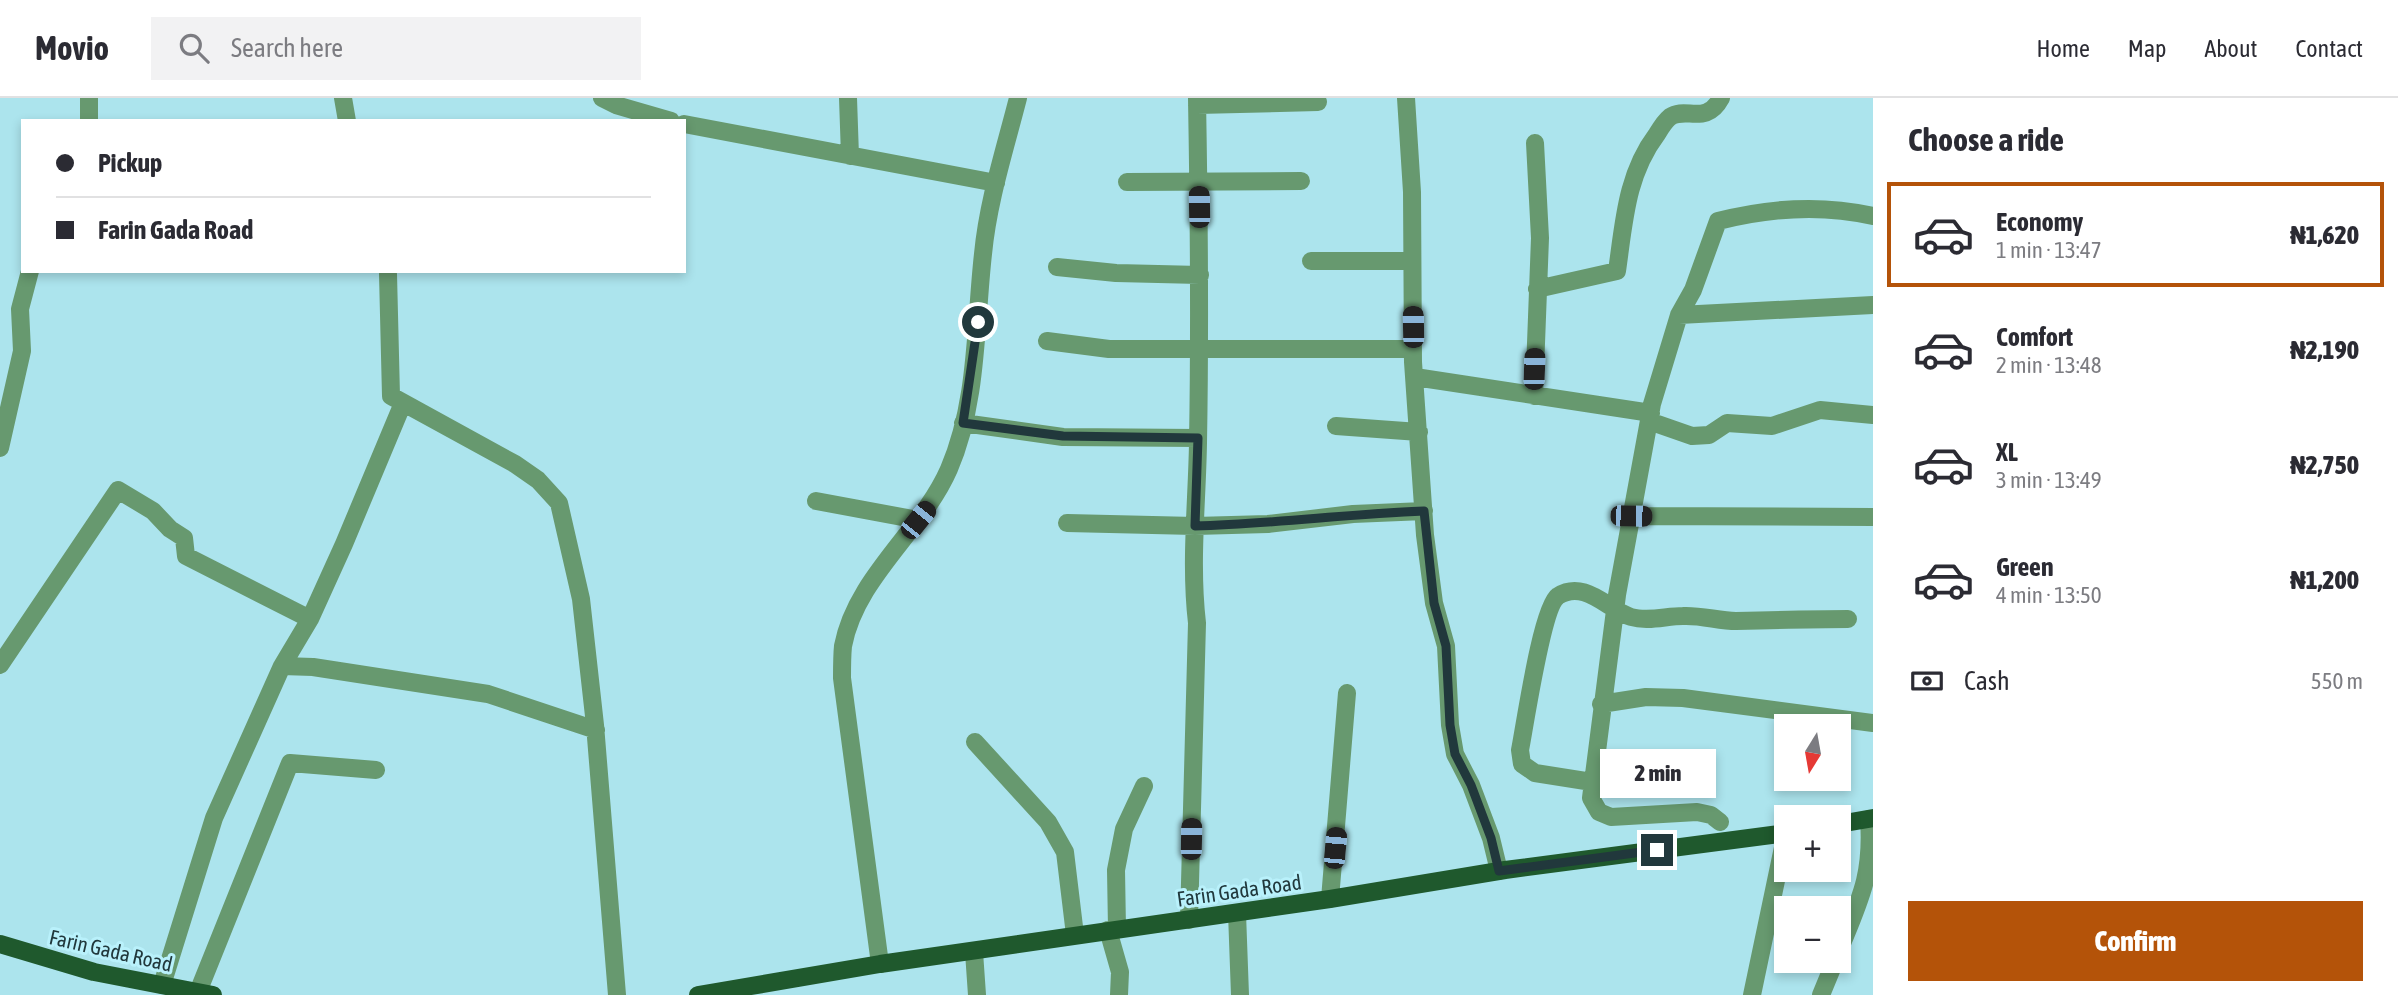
<!DOCTYPE html>
<html lang="en">
<head>
<meta charset="utf-8">
<style>
	body { margin:0; font-family:"Asap Condensed",sans-serif; background:#f2f2f3; color:#2b2b33; height:100vh; display:flex; flex-direction:column; font-size:26px; white-space:nowrap }
	* { box-sizing:border-box; margin:0 }
	p { font-size:23px; color:#7c7c81 }
	.icon { flex:none; width:38px; height:38px; fill:none; stroke:currentColor; stroke-width:2; stroke-linecap:round; stroke-linejoin:round }
	.map { position:relative; flex:1; overflow:hidden }
	.side { display:flex; flex-direction:column; background:#fff; width:525px }
	.side>* { flex:none }
	.hud { position:absolute; left:21px; top:21px; width:665px; height:154px; border-radius:0px; box-shadow:0 4px 10px #0003; display:grid; align-content:center; height:154px; padding:0 35px; background:#fff }
	.needle { width:46px; rotate:191deg }
	.tools { position:absolute; left:1774px; top:616px; display:grid; gap:14px }
	.tools a { display:grid; place-items:center; width:77px; height:77px; border-radius:0px; background:#fff; box-shadow:0 4px 10px #0003; font-size:35px }
	.end { position:absolute; width:32px; height:32px; margin:-16px; border:9px solid #21383c; background:#fff; box-shadow:0 0 0 4px #fff }
	.from { border-radius:50% }
	.bubble { position:absolute; height:49px; border-radius:0px; background:#fff; box-shadow:0 4px 10px #0003; font-size:23px; font-weight:800; line-height:49px; text-align:center }
	.car { position:absolute; width:21px; height:42px; margin:-21px -10px; border-radius:9px; box-shadow:0 0 5px 2px #0007; background:linear-gradient(#222 24%,#8ab4d8 0 40%,#222 0 76%,#8ab4d8 0 86%,#222 0) }
	.hud b { display:flex; align-items:center; gap:24px; height:66px; font-size:26px }
	.hud b+b { border-top:2px solid #e1e1e2 }
	.hud i { width:18px; height:18px; background:#2b2b33 }
	ul { padding:0; list-style:none }
	li { display:flex; align-items:center; gap:21px; height:105px; margin:0 14px 10px; padding:0 21px; border:4px solid transparent; border-radius:0px }
	li div { flex:1 }
	li b { display:block; font-size:26px }
	li em { font-style:normal; font-weight:800 }
	li.current { border-color:#b45309 }
	li>.icon { width:63px; height:63px; stroke-width:1.5 }
	h2 { padding:0 35px; font-size:32px; line-height:84px }
	.pay { display:flex; align-items:center; gap:18px; height:77px; padding:0 35px; font-size:26px }
	.pay p { margin-inline-start:auto }
	.primary-button { display:flex; gap:14px; margin-top:auto; padding:14px 35px }
	.primary-button a { flex:1; height:80px; border-radius:0px; background:#b45309; color:#fff; font-size:28px; font-weight:800; line-height:80px; text-align:center }
	header { display:flex; align-items:center; gap:42px; box-sizing:border-box; height:98px; padding:0 35px; background:#fff; border-bottom:2px solid #e1e1e2 }
	header strong { font-size:33px }
	nav { display:flex; gap:38px; margin-inline-start:auto; font-size:24px }
	.search { width:490px; height:63px; background:#f2f2f3; display:flex; align-items:center; gap:18px; box-sizing:border-box; padding:0 24px; border-radius:0px; color:#7c7c81; font-size:26px }
	main { display:flex; flex:1; min-height:0 }
	.map>svg:first-child { display:block }
	.lines { fill:none; stroke-linecap:round; stroke-linejoin:round }
	.minor { stroke:#67996f; stroke-width:18 }
	.major { stroke:#1f592d; stroke-width:18 }
	.route { stroke:#21383c; stroke-width:9 }
	.labels { text-anchor:middle; dominant-baseline:central; stroke-width:6; stroke-linejoin:round; paint-order:stroke }
	.street-label { font-size:21px; fill:#21383c; stroke:#b9f1fb }
</style>
</head>
<body>
<header>
<strong>Movio</strong>
<div class="search"><svg class="icon" aria-label="search" viewBox="0 0 24 24"><circle cx="10" cy="10" r="6"/><path d="M15 15l6 6"/></svg>Search here</div>
<nav><a>Home</a><a>Map</a><a>About</a><a>Contact</a></nav>
</header>
<main>
<div class="map">
<svg width="1873" height="897" viewBox="0 0 1873 897">
	<rect width="100%" height="100%" fill="#ace4ed"/>
	<g class="lines">
		<!-- minor -->
		<path class="minor" d="M343 0 347 23
			M602 0 616 7 671 23
			M848 0 850 58
			M1406 0 1412 94 1413 264 1425 437 1434 505 1446 548 1450 627 1455 656 1471 687 1491 740 1499 773
			M1197 7 1318 4
			M89 23V0
			M684 26 996 85
			M1127 84 1301 83
			M1311 163H1411
			M1057 169 1116 175 1200 177
			M388 176 391 298 515 366 538 382 559 405 581 501 595 627 617 897
			M1537 191 1617 173C1624 125 1626 77 1657 36 1660 31 1665 23 1670 19 1686 8 1706 28 1721 0
			M1679 217 1873 207
			M1047 243 1109 251H1413
			M1415 279 1651 315
			M1534 298 1540 140 1535 45
			M1649 323 1692 338 1709 337 1727 325 1772 328 1820 312 1873 317
			M963 325 1063 339 1198 340
			M1336 328 1419 334
			M0 350 22 253 20 211 30 173
			M816 403 918 422
			M1631 418 1873 419
			M1067 425 1195 428 1268 426 1353 416 1424 413
			M0 567 118 392 153 413 170 431 184 440 186 458 310 521
			M282 568 313 569 488 596 596 632
			M1601 606 1646 599 1683 600 1873 625
			M975 644 1048 724 1065 754 1075 837
			M1592 684 1535 675 1522 666 1520 652C1525 627 1542 509 1558 498 1585 481 1608 512 1631 519 1648 524 1666 518 1683 518 1701 517 1719 523 1736 523 1773 522 1810 521 1848 521
			M1720 724 1711 717 1697 714 1611 719 1599 714 1591 700 1617 497 1652 306 1679 217 1693 192 1718 123C1769 110 1821 106 1873 118
			M1330 801 1347 595
			M1237 815 1240 897
			M1189 822 1197 525C1190 465 1197 405 1198 345 1200 230 1199 115 1197 0
			M1117 831 1116 772 1124 731 1144 688
			M1108 832 1120 874 1119 897
			M1839 853C1860 801 1873 778 1869 721
			M974 854 977 897
			M880 866 842 580C842 570 842 558 843 548 856 479 922 433 949 371 978 304 975 227 983 156 988 103 1005 51 1018 0
			M162 887 214 720 282 568 310 521 344 446 403 305
			M198 894 290 665 376 672
			M1752 897 1786 735
			M1821 897 1835 863"/>
		<!-- major -->
		<path class="major" d="M1839 726 1873 720
			M0 846 94 874 213 897
			M698 897 880 866 1330 801 1505 772 1787 735"/>
	</g>
	<g class="lines">
		<!-- route -->
		<path class="route" d="M978 224 963 325 1063 338 1198 340 1195 428C1272 426 1347 416 1424 413L1434 505 1446 548 1450 627 1455 656 1471 687 1491 740 1499 773 1657 752"/>
	</g>
	<g class="labels">
		<!-- street labels -->
		<g class="street-label">
			<text transform="translate(1239 792) rotate(-8)">Farin Gada Road</text>
			<text transform="translate(111 852) rotate(13)">Farin Gada Road</text>
		</g>
	</g>
</svg>
<div class="tools">
<a><svg class="needle" viewBox="-14 -14 28 28"><path d="M0-13l5 13h-10z" fill="#e53935"/><path d="M0 13l5-13h-10z" fill="#7c7c81"/></svg></a>
<a>+</a>
<a>−</a>
</div>
<i class="end from" style="left:978px;top:224px"></i>
<i class="end" style="left:1657px;top:752px"></i>
<div class="bubble" style="left:1600px;top:651px;width:116px">2 min</div>
<i class="car" style="left:1199px;top:109px;rotate:359deg"></i>
<i class="car" style="left:1413px;top:229px;rotate:359deg"></i>
<i class="car" style="left:1534px;top:271px;rotate:2deg"></i>
<i class="car" style="left:1631px;top:418px;rotate:91deg"></i>
<i class="car" style="left:918px;top:422px;rotate:39deg"></i>
<i class="car" style="left:1191px;top:741px;rotate:1deg"></i>
<i class="car" style="left:1335px;top:750px;rotate:5deg"></i>
<div class="hud">
<b><i class="from"></i>Pickup</b>
<b><i></i>Farin Gada Road</b>
</div>
</div>
<section class="side">
<h2>Choose a ride</h2>
<ul>
<li class="current"><svg class="icon" aria-label="car" viewBox="0 0 24 24"><path d="M5 17H2v-5l4-1 3-4h7l3 4 3 1v5h-3M9 17h6M6 11h13"/><circle cx="7" cy="17" r="2"/><circle cx="17" cy="17" r="2"/></svg><div><b>Economy</b><p>1 min · 13:47</p></div><em>₦1,620</em></li>
<li><svg class="icon" aria-label="car" viewBox="0 0 24 24"><path d="M5 17H2v-5l4-1 3-4h7l3 4 3 1v5h-3M9 17h6M6 11h13"/><circle cx="7" cy="17" r="2"/><circle cx="17" cy="17" r="2"/></svg><div><b>Comfort</b><p>2 min · 13:48</p></div><em>₦2,190</em></li>
<li><svg class="icon" aria-label="car" viewBox="0 0 24 24"><path d="M5 17H2v-5l4-1 3-4h7l3 4 3 1v5h-3M9 17h6M6 11h13"/><circle cx="7" cy="17" r="2"/><circle cx="17" cy="17" r="2"/></svg><div><b>XL</b><p>3 min · 13:49</p></div><em>₦2,750</em></li>
<li><svg class="icon" aria-label="car" viewBox="0 0 24 24"><path d="M5 17H2v-5l4-1 3-4h7l3 4 3 1v5h-3M9 17h6M6 11h13"/><circle cx="7" cy="17" r="2"/><circle cx="17" cy="17" r="2"/></svg><div><b>Green</b><p>4 min · 13:50</p></div><em>₦1,200</em></li>
</ul>
<div class="pay"><svg class="icon" aria-label="cash" viewBox="0 0 24 24"><path d="M3 7h18v10H3z"/><circle cx="12" cy="12" r="2"/></svg>Cash<p>550 m</p></div>
<div class="primary-button"><a>Confirm</a></div>
</section>
</main>
</body>
</html>
